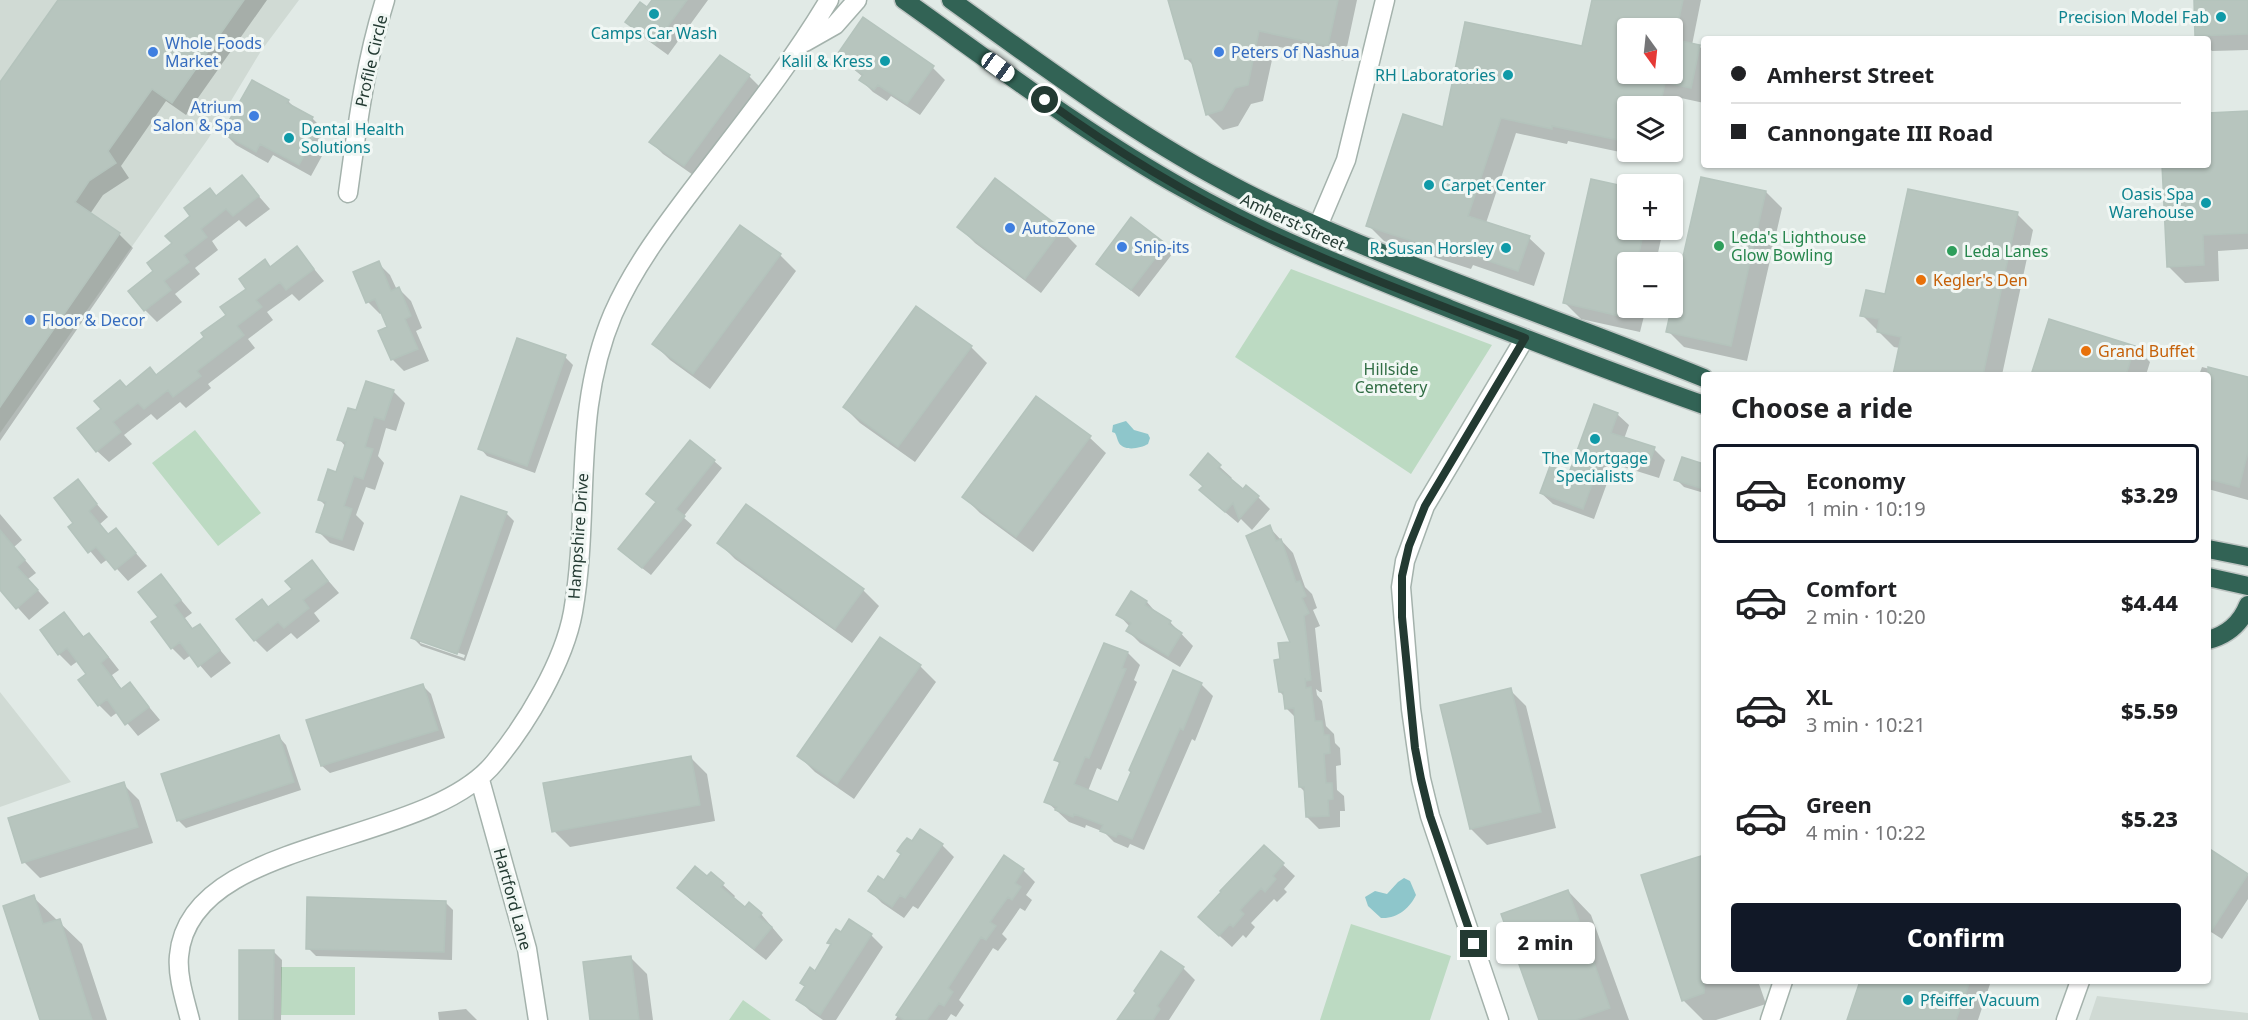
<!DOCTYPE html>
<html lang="en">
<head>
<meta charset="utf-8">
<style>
	body { margin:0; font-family:"Noto Sans",sans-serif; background:#f2f2f2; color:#202124; height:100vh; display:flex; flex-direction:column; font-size:22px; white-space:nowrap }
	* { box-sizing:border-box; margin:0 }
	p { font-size:20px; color:#757577 }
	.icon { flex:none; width:33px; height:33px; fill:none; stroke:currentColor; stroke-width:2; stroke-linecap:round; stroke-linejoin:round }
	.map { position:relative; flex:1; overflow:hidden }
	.side { position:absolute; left:1701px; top:372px; width:510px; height:612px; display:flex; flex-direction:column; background:#fff; border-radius:6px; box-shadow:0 2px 4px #0004 }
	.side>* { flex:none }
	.guide { position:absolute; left:1701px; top:36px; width:510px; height:132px; border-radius:6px; box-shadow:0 2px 4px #0004; display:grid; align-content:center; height:132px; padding:0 30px; background:#fff }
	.needle { width:39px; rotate:165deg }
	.controls { position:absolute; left:1617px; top:18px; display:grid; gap:12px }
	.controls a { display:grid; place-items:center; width:66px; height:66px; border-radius:6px; background:#fff; box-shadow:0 2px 4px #0004; font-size:30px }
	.end { position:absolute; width:27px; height:27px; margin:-14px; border:8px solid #233a32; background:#fff; box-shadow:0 0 0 3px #fff }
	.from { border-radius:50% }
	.bubble { position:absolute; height:42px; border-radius:6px; background:#fff; box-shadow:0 2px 4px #0004; font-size:20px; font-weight:800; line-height:42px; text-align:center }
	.car { position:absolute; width:18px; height:36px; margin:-18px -9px; border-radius:8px; box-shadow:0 0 4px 2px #0007; background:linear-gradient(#fff 24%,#345 0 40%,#fff 0 76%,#345 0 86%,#fff 0) }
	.guide b { display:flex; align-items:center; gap:21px; height:57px; font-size:22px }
	.guide b+b { border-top:2px solid #e0e0e0 }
	.guide i { width:15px; height:15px; background:#202124 }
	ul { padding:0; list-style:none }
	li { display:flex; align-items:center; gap:18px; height:99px; margin:0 12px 9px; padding:0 18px; border:3px solid transparent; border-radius:6px }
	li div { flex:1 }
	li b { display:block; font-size:22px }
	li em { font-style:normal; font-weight:800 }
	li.current { border-color:#111827 }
	li>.icon { width:54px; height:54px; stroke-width:1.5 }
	h2 { padding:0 30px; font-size:27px; line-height:72px }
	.button { display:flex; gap:12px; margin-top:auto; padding:12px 30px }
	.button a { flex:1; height:69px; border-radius:6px; background:#111827; color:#fff; font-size:24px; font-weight:800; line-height:69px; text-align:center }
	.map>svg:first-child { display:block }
	.built { fill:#d0dad4 }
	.green { fill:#bcdac2 }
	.water { fill:#8ec6cb }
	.shadow { fill:#0003; fill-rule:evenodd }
	.building { fill:#b7c5be; stroke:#b4c3bc; stroke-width:1.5 }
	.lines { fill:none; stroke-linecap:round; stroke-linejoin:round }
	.minor-casing { stroke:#a4b2ac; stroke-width:21 }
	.highway-casing { stroke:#bdc4c2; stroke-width:21 }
	.minor { stroke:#fff; stroke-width:18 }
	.highway { stroke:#326355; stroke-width:18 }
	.route { stroke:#233a32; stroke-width:8 }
	.culture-dot { fill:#0f9aa8; stroke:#f1f7f4; stroke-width:2 }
	.shop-dot { fill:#3f7fe0; stroke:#f1f7f4; stroke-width:2 }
	.leisure-dot { fill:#2e9e5b; stroke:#f1f7f4; stroke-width:2 }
	.food-dot { fill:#e8710a; stroke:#f1f7f4; stroke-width:2 }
	.labels { text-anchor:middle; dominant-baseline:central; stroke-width:6; stroke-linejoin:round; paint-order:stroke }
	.culture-label { font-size:16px; fill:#0d838f; stroke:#f1f7f4; text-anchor:end }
	.shop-label { font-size:16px; fill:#366cbe; stroke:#f1f7f4; text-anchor:start }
	.street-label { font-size:16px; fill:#233a32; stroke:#f1f7f4 }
	.leisure-label { font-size:16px; fill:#27864d; stroke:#f1f7f4; text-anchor:start }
	.food-label { font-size:16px; fill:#c56008; stroke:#f1f7f4; text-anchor:start }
	.park-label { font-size:16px; fill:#316d44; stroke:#f1f7f4 }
</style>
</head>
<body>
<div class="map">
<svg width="2248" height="1020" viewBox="0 0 2248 1020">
	<rect width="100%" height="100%" fill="#e1eae6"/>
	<!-- built -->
	<path class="built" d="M0 0H299L261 51 208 139 0 433Z
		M0 692 71 782 0 807Z
		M2097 996 2248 1013V1020H2089Z"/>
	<!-- green -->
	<path class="green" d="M1291 269 1492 345 1411 474 1235 357Z
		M195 430 261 513 218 546 152 463Z
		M1351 924 1451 956 1430 1020H1320Z
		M281 967H355V1015H281Z
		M743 1000 771 1020H729Z"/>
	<!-- water -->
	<path class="water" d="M1126 421 1134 430 1148 434 1150 438 1148 444C1141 448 1125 452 1119 443 1117 440 1117 436 1115 433L1112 432 1113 425Z
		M1404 878 1410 881 1416 895C1410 908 1397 919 1381 918L1368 906 1365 897 1375 891 1387 894 1398 882Z"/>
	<!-- shadow -->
	<path class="shadow" d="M60 0H267L186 115 166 101 121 166 129 178 103 195 90 214 119 234 133 248 0 441V86Z
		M654 0H708L668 55 639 34 627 22 647 9Z
		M1170 0H1357L1344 61 1275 46 1263 101 1251 104 1238 126 1223 130 1207 114 1195 67 1186 58Z
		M1593 0H1701L1692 45 1699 46 1704 51V103L1681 98 1672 137V106H1628V152H1669L1667 162 1568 141 1567 144 1516 133 1486 223 1529 238 1545 253 1534 286 1473 265 1471 269 1384 241 1368 225 1444 129 1583 48ZM1628 28H1672V74H1628Z
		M2195 0H2248V50L2212 51 2208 47V39H2200L2196 35Z
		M838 56 933 68 945 80 920 115 891 96 887 101 873 92 861 80 863 77Z
		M720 57 749 76 761 88 696 177 663 154 651 142Z
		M288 101 297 110 312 118 324 130 320 137 328 145 311 176 273 155 268 163 236 145 224 133Z
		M2248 113V249L2218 251 2219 281 2185 283 2169 267 2164 165H2208V115Z
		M242 177 270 209 246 227 239 220 212 241 218 250 195 268 200 274 175 294 182 302 157 322 145 310 155 271 210 190 217 197Z
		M996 180 1061 230 1077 246 1041 293 975 243 959 227Z
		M1766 192 1782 208 1747 361 1684 347 1668 331Z
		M2017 214 2033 230 2002 375H1894L1900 348 1894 347 1862 315 1886 296Z
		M741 227 780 255 796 271 710 389 670 360 654 344Z
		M1628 230H1663L1656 262H1628V308H1646L1640 332 1581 319 1565 303Z
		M1165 245 1173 253 1139 297 1098 264Z
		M297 248 324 281 299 301 292 294 267 312 273 320 248 339 255 348 208 384 211 388 186 408 180 402 157 420 151 414 124 435 132 444 109 462 97 451 126 388 150 369 157 376 206 337 228 315 248 289 265 261 271 268Z
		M378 263 390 275 397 290 399 289 411 301 422 328 416 331 429 361 404 371 392 359 389 328 383 312 380 314 368 302Z
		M518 340 565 357 573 365 535 473 487 456 480 448Z
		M971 347 987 363 915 462 860 423 844 407Z
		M2135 347 2150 362 2146 375H2033Z
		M2202 367 2248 379V500L2208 489V375H2199Z
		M393 391 405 403 396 431 386 428 378 456 384 463 375 490 366 487 356 515 364 523 354 551 330 543 318 531 326 506 319 499 337 474 346 447 339 439 357 412Z
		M1037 398 1090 438 1106 453 1033 552 980 513 964 497Z
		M1617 414 1629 425 1624 439 1654 449 1665 460 1659 478 1614 464 1594 519 1553 504 1541 493 1569 475Z
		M1208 456 1232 478 1230 480 1243 491 1258 497 1270 509 1252 530 1241 519 1238 523 1213 502 1202 490 1204 488 1192 475Z
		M714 461 722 468 683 517 692 525 651 575 628 557Z
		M1704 465V493L1684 487 1676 479Z
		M77 481 108 517 100 524 109 535 116 530 147 566 128 581 108 559 101 564 70 527 75 523Z
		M506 513 514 521 465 661 421 646 413 638ZM420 640 465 655 464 658 420 643Z
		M0 514 22 540 14 547 36 573 28 579 49 603 29 620 0 588Z
		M1269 527 1293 553 1305 587 1312 594 1317 608 1313 610 1320 626 1315 628 1322 692H1320L1316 689 1317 695 1322 701 1326 726 1334 734 1335 743 1340 748 1341 765 1336 766 1337 790 1344 796 1345 811H1340V827L1319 829 1307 817 1305 792 1300 787 1296 718 1286 708 1285 697 1280 692 1282 660 1293 643Z
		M719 543 863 590 879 606 852 643 735 559Z
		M312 562 339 593 314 613 320 621 297 639 291 633 267 652 255 640 269 609 294 589Z
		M161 576 192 613 185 618 194 630 200 626 231 663 211 678 191 655 184 660 172 648 160 617Z
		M1131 593 1147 602 1158 615 1170 622 1193 646 1180 667 1140 643 1128 631 1130 627 1118 614Z
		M64 614 85 638 89 635 101 647 119 670 112 675 122 690 130 684 160 720 138 736 118 712 111 717 99 705 88 674 78 661 71 666 59 654Z
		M1105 645 1128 653 1140 665 1134 680 1137 682 1101 770 1097 768 1088 791 1119 804 1201 684 1213 696 1195 741 1192 739 1144 850 1130 844 1128 848 1114 842 1104 832 1086 825 1085 828 1069 822 1046 801 1060 764 1056 760Z
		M920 666 936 682 854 799 815 772 799 756Z
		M423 686 431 694 445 738 330 773 322 766Z
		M1510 690 1526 706 1556 828 1487 845 1471 829Z
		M279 737 286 745 301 790 186 828 178 820Z
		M691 758 707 774 715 821 570 847 554 831Z
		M123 784 139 800 153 843 40 878 24 862Z
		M912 843 942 845 954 857 918 909 913 906 904 918 882 903 870 891 884 882Z
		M1264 847 1295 876 1284 889 1287 892 1277 902 1274 899 1251 923 1255 927 1246 938 1243 935 1232 947 1212 929Z
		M2208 850 2248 876V899L2222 939 2208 930Z
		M1004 857 1023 870 1035 882 1026 895 1032 900 1025 911 1020 908 1002 934 1007 939 998 951 993 948 959 1000 964 1005 956 1017 951 1014 947 1020H895Z
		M1704 858V981H1758L1766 1004 1716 1020H1703L1683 1000Z
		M711 874 735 896 733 899 745 909 761 914 783 940 766 960 691 900 679 888 708 878Z
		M1568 891 1591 915 1629 1020H1541Z
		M33 897 82 944 107 1020H41Z
		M445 902 453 910 452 960 316 956 308 948Z
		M842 934 871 935 883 947 836 1020H823L810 1011 798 999Z
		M274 952 282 960 281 1020H240Z
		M1161 953 1183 968 1195 980 1169 1020H1119Z
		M631 958 647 974 653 1020H591Z
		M1862 981H1991L1978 1020H1848Z
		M466 1009 477 1020H439L438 1012Z"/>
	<!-- building -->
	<path class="building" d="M58 0H244L172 103 152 89 108 151 116 163 89 181 75 202 120 233 0 407V82Z
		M652 0H687L655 44 625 22 640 2 647 7Z
		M1168 0H1338L1328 46 1259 31 1248 85 1235 88 1222 110 1206 115 1191 59H1185Z
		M1592 0H1683L1677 28H1628V74H1667L1660 106H1628V142L1552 126V129L1501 118 1468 216 1530 236 1518 271 1457 250 1455 255 1366 226 1403 114 1443 127 1465 22 1582 46Z
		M2194 0H2248V34L2195 36Z
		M863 17 934 66 907 104 878 85 874 90 859 80 863 75 836 56Z
		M1672 39 1700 45 1691 88 1672 84Z
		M720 55 750 75 684 166 649 142Z
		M252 80 289 100 287 103 313 117 308 126 317 131 299 165 260 144 256 152 222 133Z
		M2248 111V233L2203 235 2204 265 2167 267 2162 165H2208V113Z
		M242 175 259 196 233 216 226 209 201 229 207 237 184 255 189 262 164 281 171 290 144 311 128 291 153 271 147 263 172 243 165 236 190 216 184 208 210 188 216 196Z
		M1701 177 1766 191 1731 346 1666 332Z
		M995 178 1062 229 1025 279 957 227Z
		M1591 179 1628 187V230H1644L1637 262H1628V303L1624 317 1563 303Z
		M1908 189 2018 212 1983 375H1893L1901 337 1877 332 1879 319 1860 316 1866 290 1885 294Z
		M1131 217 1166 244 1131 290 1096 264Z
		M740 225 781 254 693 374 652 344Z
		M297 246 314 269 286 290 280 282 256 300 262 307 237 326 244 335 197 371 201 376 173 397 168 390 144 409 138 403 113 422 121 432 96 452 77 428 101 409 94 401 120 380 126 387 150 367 156 375 204 337 201 333 226 315 220 307 246 289 239 279 265 259 270 267Z
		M379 261 391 291 399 287 411 316 405 319 418 349 391 360 378 331 387 327 375 299 366 303 353 272Z
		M916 306 972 346 898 447 843 407Z
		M2049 319 2135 346 2126 375H2031Z
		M517 338 566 355 527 466 478 449Z
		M2208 367 2248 377V452L2239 487 2208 479Z
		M366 381 394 390 384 420 374 417 365 447 373 449 363 479 354 476 344 506 352 509 342 540 316 532 326 502 318 500 328 469 336 472 346 442 337 440 348 408 356 410Z
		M1036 396 1091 436 1016 537 962 497Z
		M1594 404 1618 413 1611 433 1655 447 1648 468 1603 454 1583 509 1540 493 1550 466 1569 473Z
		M690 440 715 460 676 509 685 516 642 568 618 549 656 502 646 494Z
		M1208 453 1221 465 1218 468 1243 489 1246 485 1259 496 1239 519 1233 503 1225 512 1199 490 1203 486 1190 475Z
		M1682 457 1704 464V489L1674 480Z
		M78 479 97 504 89 511 108 534 116 528 136 553 115 570 96 547 88 553 68 527 73 523 54 498Z
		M461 496 507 512 457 654 411 638Z
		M746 504 864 589 835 629 717 543Z
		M1270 525 1276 541 1281 539 1296 582 1300 581 1306 596 1302 598 1309 613 1304 616 1311 680 1306 681 1305 678 1306 688 1311 687 1315 721H1322L1324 735H1329L1330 753 1324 754 1326 783H1332L1333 799 1328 800 1329 816 1306 817 1304 787H1299L1294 708 1285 709 1283 692H1279L1274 660 1280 659 1278 643 1290 642 1246 536Z
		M0 530 25 560 17 567 38 590 16 609 0 590Z
		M312 560 328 581 303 600 309 608 284 628 278 622 254 641 236 619 262 599 268 607 292 589 285 581Z
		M161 574 181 600 174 605 192 629 200 624 220 650 198 667 180 642 171 649 151 622 158 617 138 592Z
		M1131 591 1147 601 1145 605 1171 621 1169 624 1182 633 1168 656 1126 631 1131 623 1116 615Z
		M64 612 83 637 89 633 108 657 101 663 121 689 130 682 149 707 125 725 107 699 98 706 78 680 86 674 67 648 58 655 40 630Z
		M880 637 921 665 837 784 797 756Z
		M1104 643 1128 652 1122 668 1126 669 1089 758 1085 757 1074 784 1118 802 1131 772 1129 770 1173 670 1202 683 1183 730 1180 728 1132 839 1118 833 1116 837 1100 831 1103 825 1074 814 1073 817 1055 810 1057 807 1044 802 1060 762 1054 760Z
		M423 684 438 730 321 766 306 720Z
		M1511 688 1541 812 1470 829 1440 705Z
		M279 735 294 782 177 821 161 774Z
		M691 756 700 805 552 832 543 783Z
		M124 782 138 827 22 863 8 818Z
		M920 829 943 844 905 898 900 895 892 907 868 891 878 876 884 880 901 854 897 851 902 844 907 838 912 841Z
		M1264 845 1284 863 1273 876 1276 879 1265 892 1261 888 1240 910 1244 914 1233 927 1230 924 1219 936 1198 917 1221 892 1220 891Z
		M2208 848 2248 874 2208 936Z
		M1004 855 1024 869 1015 883 1021 887 1012 900 1008 897 990 922 996 926 986 940 981 937 948 988 953 992 944 1006 939 1003 927 1020H904L896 1015Z
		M1704 855V993L1682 1001 1641 875Z
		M695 866 707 876 711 872 724 883 721 887 745 907 749 902 762 913 759 917 772 927 754 949 677 888Z
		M1568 890 1610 1008 1576 1020H1539L1501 914Z
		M34 895 43 924 60 919 92 1020H40L3 906Z
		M307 897 446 901 444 952 306 949Z
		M849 919 872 934 820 1015 796 1000 805 986 800 983 810 967 815 971 831 944 827 943 832 935 836 929 841 932Z
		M239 950H274L273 1020H239Z
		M1161 951 1184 967 1157 1006 1160 1009 1153 1020H1117L1136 993 1134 991Z
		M631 956 639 1020H590L583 962Z
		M1860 981H1970L1956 1020H1847Z"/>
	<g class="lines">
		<!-- minor casing -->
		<g class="minor-casing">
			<path id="minor" d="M805 42 835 25 857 0
				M348 193C357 128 365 63 385 0
				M1318 226 1346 160 1385 0
				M480 780 527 949 538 1020
				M190 1020C185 1000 177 976 179 956 189 836 426 848 495 762 527 723 564 662 573 612 591 510 571 413 613 314 634 266 667 223 699 181 744 122 791 64 829 0
				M1499 1020 1430 816 1421 779 1411 709 1401 587 1405 561 1425 506 1525 338
				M1770 1020 1783 981
				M2066 1020 2080 981"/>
		</g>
		<!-- highway casing -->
		<g class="highway-casing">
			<path id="highway" d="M904 0C997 66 1087 135 1186 190 1270 238 1360 273 1450 309 1534 342 1619 375 1704 405
				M951 0C1039 63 1127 129 1222 180 1267 205 1315 225 1362 245 1475 292 1591 332 1704 378
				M2208 549 2248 557
				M2208 577 2248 586
				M2208 640C2227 635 2241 623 2248 605"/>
		</g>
		<!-- minor -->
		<use href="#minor" class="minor"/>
		<!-- highway -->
		<use href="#highway" class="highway"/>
	</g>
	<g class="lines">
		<!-- route -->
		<path class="route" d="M1045 100C1114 150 1186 194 1263 231 1348 271 1437 304 1525 338L1425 506 1409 546 1402 576V617L1415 748 1421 779 1430 816 1474 944"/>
	</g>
	<!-- markers -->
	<g class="culture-dot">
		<circle cx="654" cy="14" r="6"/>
		<circle cx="2221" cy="17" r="6"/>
		<circle cx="885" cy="61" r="6"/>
		<circle cx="1508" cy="75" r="6"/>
		<circle cx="289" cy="138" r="6"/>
		<circle cx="1429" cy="185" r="6"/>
		<circle cx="2206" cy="203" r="6"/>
		<circle cx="1506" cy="248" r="6"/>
		<circle cx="1595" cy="439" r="6"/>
		<circle cx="1908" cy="1000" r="6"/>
	</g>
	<g class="shop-dot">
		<circle cx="153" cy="52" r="6"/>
		<circle cx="1219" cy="52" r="6"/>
		<circle cx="254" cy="116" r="6"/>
		<circle cx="1010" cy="228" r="6"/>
		<circle cx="1122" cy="247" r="6"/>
		<circle cx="30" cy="320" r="6"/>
	</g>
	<g class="leisure-dot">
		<circle cx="1719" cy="246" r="6"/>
		<circle cx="1952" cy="251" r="6"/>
	</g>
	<g class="food-dot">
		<circle cx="1921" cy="280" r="6"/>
		<circle cx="2086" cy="351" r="6"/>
	</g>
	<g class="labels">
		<!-- culture labels -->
		<g class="culture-label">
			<text x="2209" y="17">Precision Model Fab</text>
			<text x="654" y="33" text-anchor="middle">Camps Car Wash</text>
			<text x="873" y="61">Kalil &amp; Kress</text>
			<text x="1496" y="75">RH Laboratories</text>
			<text x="301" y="129" text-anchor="start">Dental Health<tspan x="301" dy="18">Solutions</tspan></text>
			<text x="1441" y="185" text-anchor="start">Carpet Center</text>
			<text x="2194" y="194">Oasis Spa<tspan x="2194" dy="18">Warehouse</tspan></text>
			<text x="1494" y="248">R. Susan Horsley</text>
			<text x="1595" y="458" text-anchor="middle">The Mortgage<tspan x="1595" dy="18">Specialists</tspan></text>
			<text x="1920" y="1000" text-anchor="start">Pfeiffer Vacuum</text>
		</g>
		<!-- shop labels -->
		<g class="shop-label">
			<text x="165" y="43">Whole Foods<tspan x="165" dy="18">Market</tspan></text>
			<text x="1231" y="52">Peters of Nashua</text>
			<text x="242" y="107" text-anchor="end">Atrium<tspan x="242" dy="18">Salon &amp; Spa</tspan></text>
			<text x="1022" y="228">AutoZone</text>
			<text x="1134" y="247">Snip-its</text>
			<text x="42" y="320">Floor &amp; Decor</text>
		</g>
		<!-- street labels -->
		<g class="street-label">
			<text transform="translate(371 61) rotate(-77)">Profile Circle</text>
			<text transform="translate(1293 222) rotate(25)">Amherst Street</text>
			<text transform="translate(578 536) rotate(-86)">Hampshire Drive</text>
			<text transform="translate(513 899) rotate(75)">Hartford Lane</text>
		</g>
		<!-- leisure labels -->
		<g class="leisure-label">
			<text x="1731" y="237">Leda's Lighthouse<tspan x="1731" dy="18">Glow Bowling</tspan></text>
			<text x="1964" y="251">Leda Lanes</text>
		</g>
		<!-- food labels -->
		<g class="food-label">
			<text x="1933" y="280">Kegler's Den</text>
			<text x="2098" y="351">Grand Buffet</text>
		</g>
		<!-- park labels -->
		<g class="park-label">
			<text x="1391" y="369">Hillside<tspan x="1391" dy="18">Cemetery</tspan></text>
		</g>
	</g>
</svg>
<div class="controls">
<a><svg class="needle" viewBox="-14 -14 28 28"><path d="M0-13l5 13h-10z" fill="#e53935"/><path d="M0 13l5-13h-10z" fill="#757577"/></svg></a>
<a><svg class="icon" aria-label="layers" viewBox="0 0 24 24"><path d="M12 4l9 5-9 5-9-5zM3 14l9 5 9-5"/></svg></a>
<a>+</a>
<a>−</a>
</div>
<i class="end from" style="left:1045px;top:100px"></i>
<i class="end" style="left:1474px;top:944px"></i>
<div class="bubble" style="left:1496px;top:922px;width:99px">2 min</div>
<i class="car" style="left:998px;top:67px;rotate:126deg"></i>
<div class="guide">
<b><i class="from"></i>Amherst Street</b>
<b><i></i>Cannongate III Road</b>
</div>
<section class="side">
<h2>Choose a ride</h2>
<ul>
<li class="current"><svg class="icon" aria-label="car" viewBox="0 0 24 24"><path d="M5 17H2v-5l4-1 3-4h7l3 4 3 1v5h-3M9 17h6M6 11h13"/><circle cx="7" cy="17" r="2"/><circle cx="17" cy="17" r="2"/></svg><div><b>Economy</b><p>1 min · 10:19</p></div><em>$3.29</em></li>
<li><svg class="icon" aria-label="car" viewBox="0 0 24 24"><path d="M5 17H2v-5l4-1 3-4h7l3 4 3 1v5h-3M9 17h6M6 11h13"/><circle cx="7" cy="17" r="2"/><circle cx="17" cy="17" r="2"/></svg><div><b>Comfort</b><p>2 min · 10:20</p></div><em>$4.44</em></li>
<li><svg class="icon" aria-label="car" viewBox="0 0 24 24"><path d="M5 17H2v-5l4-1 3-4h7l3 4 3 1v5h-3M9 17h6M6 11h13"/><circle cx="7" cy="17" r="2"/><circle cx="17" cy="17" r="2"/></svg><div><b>XL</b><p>3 min · 10:21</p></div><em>$5.59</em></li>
<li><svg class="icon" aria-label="car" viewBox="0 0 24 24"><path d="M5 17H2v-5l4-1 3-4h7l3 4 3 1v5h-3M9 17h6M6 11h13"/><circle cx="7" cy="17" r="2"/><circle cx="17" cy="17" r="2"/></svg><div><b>Green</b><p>4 min · 10:22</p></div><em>$5.23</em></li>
</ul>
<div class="button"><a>Confirm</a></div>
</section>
</div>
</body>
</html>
